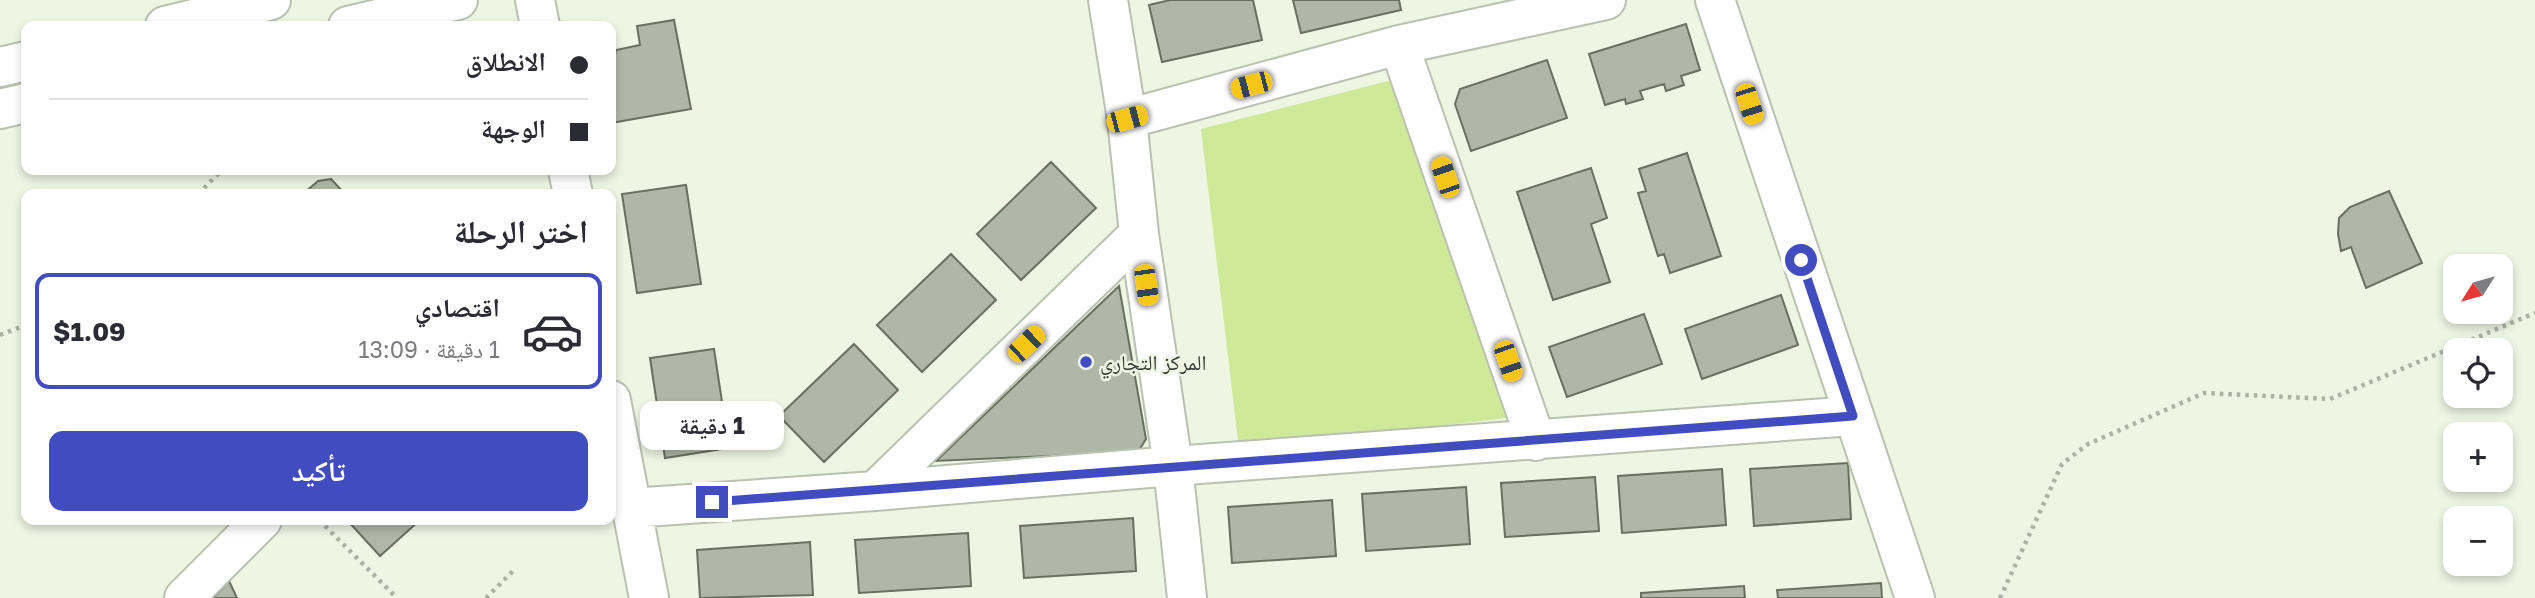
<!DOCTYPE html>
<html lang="ar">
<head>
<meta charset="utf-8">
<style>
	body { margin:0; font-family:"Golos Text","Noto Naskh Arabic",sans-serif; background:#f7f7f7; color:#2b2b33; direction:rtl; height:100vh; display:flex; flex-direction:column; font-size:26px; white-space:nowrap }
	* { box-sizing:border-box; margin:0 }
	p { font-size:23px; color:#7c7c81 }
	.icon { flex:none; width:38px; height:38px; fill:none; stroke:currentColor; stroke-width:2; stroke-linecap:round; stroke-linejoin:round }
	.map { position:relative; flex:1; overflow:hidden; direction:ltr }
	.sheet { position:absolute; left:21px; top:189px; width:595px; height:336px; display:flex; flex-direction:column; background:#fff; border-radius:14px; box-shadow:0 4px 10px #0003; direction:rtl }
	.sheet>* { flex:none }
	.banner { position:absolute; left:21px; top:21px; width:595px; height:154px; border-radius:14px; box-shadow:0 4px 10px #0003; direction:rtl; display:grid; align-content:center; height:154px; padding:0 28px; background:#fff }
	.needle { width:46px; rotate:233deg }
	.tools { position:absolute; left:2443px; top:254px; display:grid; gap:14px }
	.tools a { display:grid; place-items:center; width:70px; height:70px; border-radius:14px; background:#fff; box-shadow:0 4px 10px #0003; font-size:35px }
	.end { position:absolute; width:32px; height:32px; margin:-16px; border:9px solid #424cc1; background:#fff; box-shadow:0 0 0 4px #fff }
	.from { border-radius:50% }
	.bubble { position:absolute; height:49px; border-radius:14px; background:#fff; box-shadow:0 4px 10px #0003; font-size:23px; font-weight:700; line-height:49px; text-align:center; direction:rtl }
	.car { position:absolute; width:21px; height:42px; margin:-21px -10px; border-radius:9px; box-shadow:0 0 5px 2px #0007; background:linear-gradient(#f5c518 24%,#345 0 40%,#f5c518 0 76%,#345 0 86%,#f5c518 0) }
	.banner b { display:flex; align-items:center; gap:24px; height:66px; font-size:26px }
	.banner b+b { border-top:2px solid #e1e1e2 }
	.banner i { width:18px; height:18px; background:#2b2b33 }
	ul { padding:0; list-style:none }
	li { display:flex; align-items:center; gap:21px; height:116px; margin:0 14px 10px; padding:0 14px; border:4px solid transparent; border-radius:14px }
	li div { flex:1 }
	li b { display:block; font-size:26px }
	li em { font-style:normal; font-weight:700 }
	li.current { border-color:#424cc1 }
	li>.icon { width:63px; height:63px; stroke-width:1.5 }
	h2 { padding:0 28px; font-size:32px; line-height:84px }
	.cta { display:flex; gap:14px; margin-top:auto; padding:14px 28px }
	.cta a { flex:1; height:80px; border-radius:14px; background:#424cc1; color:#fff; font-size:28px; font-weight:700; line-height:80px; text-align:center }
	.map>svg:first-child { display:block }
	.green { fill:#ceea99 }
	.building { fill:#b0b7a6; stroke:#6a6f60; stroke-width:2 }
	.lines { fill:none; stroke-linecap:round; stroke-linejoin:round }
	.minor-casing { stroke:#bac1b0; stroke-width:42 }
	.path { stroke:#abb1a3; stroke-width:4.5; stroke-dasharray:3.5 5; stroke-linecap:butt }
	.minor { stroke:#fff; stroke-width:38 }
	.route { stroke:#424cc1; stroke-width:9 }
	.poi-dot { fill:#424cc1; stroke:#eef5e3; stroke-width:2.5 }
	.labels { text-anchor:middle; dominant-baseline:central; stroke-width:5; stroke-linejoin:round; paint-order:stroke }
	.poi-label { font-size:21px; fill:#353831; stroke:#eef5e3; text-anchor:start }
</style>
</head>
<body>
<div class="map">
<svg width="2535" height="598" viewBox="0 0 2535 598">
	<rect width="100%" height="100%" fill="#eef5e3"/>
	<!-- green -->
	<path class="green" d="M1392 80 1507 418 1239 449 1201 129Z"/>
	<!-- building -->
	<path class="building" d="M1170 0H1253L1262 40 1162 62 1149 5Z
		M1293 0H1399L1401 10 1301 33Z
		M674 20 691 109 611 123V59H614L616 50 640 45 637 26Z
		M1686 24 1700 70 1681 76 1684 85 1666 91 1664 84 1640 91 1643 99 1626 104 1625 99 1605 105 1589 54Z
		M1547 60 1567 118 1471 151 1455 104 1460 89Z
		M1687 153 1721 256 1670 273 1664 254 1658 256 1638 193 1646 191 1639 169Z
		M1051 162 1096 208 1021 280 977 234Z
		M1591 168 1607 218 1591 224 1610 282 1553 300 1517 192Z
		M331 179 345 194H303L318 181Z
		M686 185 701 284 637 293 622 194Z
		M2389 191 2422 263 2366 288 2351 247 2341 251 2338 234 2339 218 2350 207Z
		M951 254 996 300 922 372 877 325Z
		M1119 286 1146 439 1138 452 936 461Z
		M1781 295 1798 345 1702 379 1685 329Z
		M1644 314 1662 364 1567 397 1549 347Z
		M854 344 898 390 824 462 779 416Z
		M714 349 729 448 665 458 650 358Z
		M1848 463 1851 519 1754 526 1750 469Z
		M1722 469 1726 525 1622 533 1618 476Z
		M1595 477 1599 531 1505 537 1501 483Z
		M1466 487 1470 544 1366 551 1362 494Z
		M1332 500 1336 556 1232 563 1228 507Z
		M1133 518 1136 571 1024 578 1020 526Z
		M347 520H420L380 556Z
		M968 533 971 586 859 593 855 540Z
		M810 542 813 595 700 598 697 550Z
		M229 581 237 598H213Z
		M1881 583 1882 598H1778L1777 590Z
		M1744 586 1745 598H1641V593Z"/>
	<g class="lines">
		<!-- minor casing -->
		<g class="minor-casing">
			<path id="minor" d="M535 0 540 26
				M1108 0 1127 119 1139 234 1173 466 1187 598
				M1715 0 1915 598
				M165 26 271 0
				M348 26 458 0
				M1399 45 1606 0
				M0 67 26 61
				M0 109 26 103
				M1127 119 1399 45 1536 441
				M568 170 573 194
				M611 400 649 598
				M875 491 1173 466 1853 416
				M631 508 875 491 1139 234
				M184 598 262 520"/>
		</g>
		<!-- path -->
		<path class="path" d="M198 194 222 170
			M0 335 26 325
			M319 520 397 598
			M486 598 514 570
			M2000 598 2062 464 2088 444 2204 393 2330 399 2535 313"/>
		<!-- minor -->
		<use href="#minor" class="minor"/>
	</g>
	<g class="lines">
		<!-- route -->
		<path class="route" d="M712 502 1853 416 1801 260"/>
	</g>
	<!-- markers -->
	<circle class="poi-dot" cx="1086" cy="362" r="7"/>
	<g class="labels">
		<!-- poi labels -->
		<g class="poi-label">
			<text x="1100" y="362">المركز التجاري</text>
		</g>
	</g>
</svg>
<div class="tools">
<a><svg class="needle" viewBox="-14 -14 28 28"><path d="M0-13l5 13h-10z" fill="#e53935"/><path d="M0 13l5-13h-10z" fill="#7c7c81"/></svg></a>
<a><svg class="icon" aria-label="locate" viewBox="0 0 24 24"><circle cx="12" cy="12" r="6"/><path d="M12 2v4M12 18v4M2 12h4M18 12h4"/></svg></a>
<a>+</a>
<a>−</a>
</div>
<i class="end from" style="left:1801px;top:260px"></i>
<i class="end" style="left:712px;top:502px"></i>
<div class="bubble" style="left:640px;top:401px;width:144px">1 دقيقة</div>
<i class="car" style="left:1251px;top:85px;rotate:255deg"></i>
<i class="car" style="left:1749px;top:104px;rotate:162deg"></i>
<i class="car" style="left:1127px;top:119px;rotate:75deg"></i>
<i class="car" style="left:1445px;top:177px;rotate:341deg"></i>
<i class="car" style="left:1146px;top:285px;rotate:172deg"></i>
<i class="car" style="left:1026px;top:344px;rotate:46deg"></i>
<i class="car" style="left:1508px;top:361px;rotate:161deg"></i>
<div class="banner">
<b><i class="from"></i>الانطلاق</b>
<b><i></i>الوجهة</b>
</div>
<section class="sheet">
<h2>اختر الرحلة</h2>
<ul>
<li class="current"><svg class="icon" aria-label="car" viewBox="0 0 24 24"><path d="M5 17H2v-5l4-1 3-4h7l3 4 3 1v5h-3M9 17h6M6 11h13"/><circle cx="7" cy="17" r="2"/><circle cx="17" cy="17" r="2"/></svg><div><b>اقتصادي</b><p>1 دقيقة · 13:09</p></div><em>$1.09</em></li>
</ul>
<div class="cta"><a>تأكيد</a></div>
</section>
</div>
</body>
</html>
